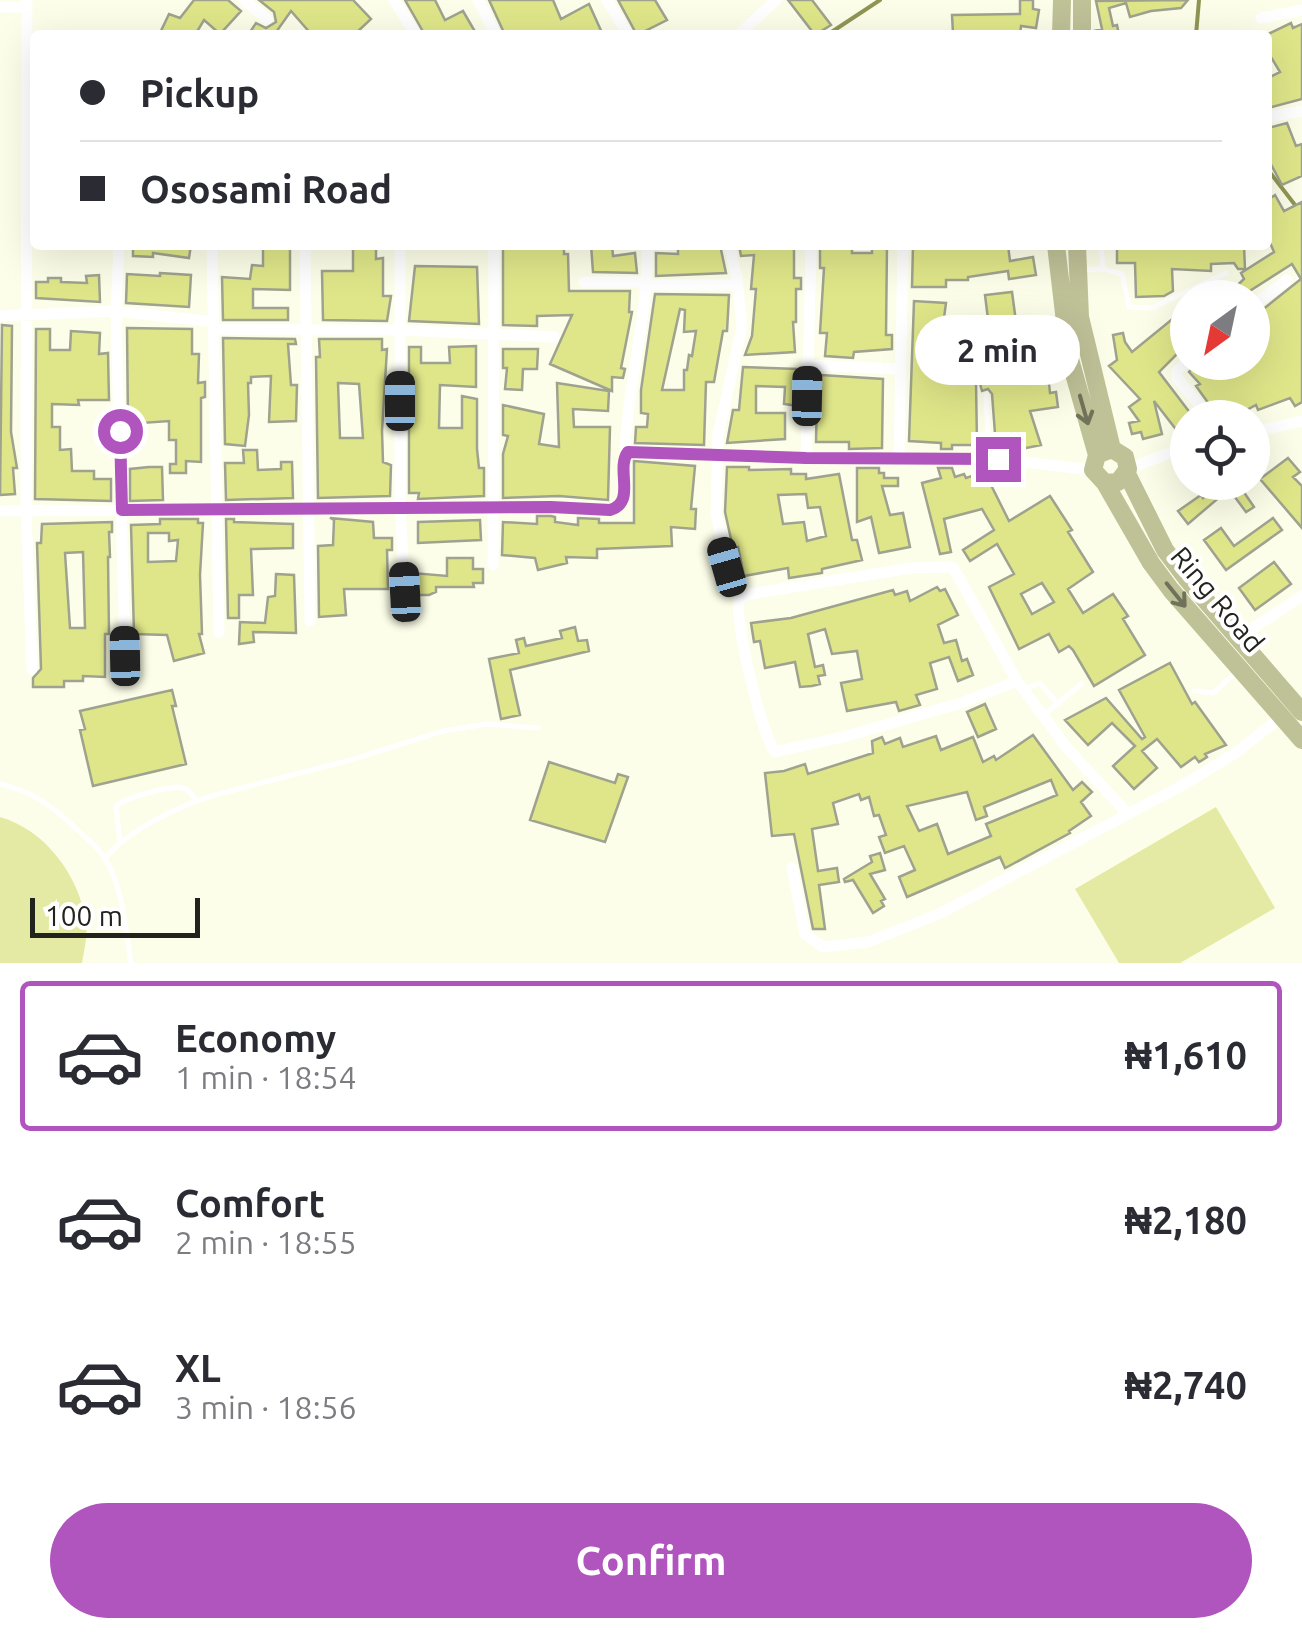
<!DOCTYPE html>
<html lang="en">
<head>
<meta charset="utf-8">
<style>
	body { margin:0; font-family:Ubuntu,sans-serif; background:#f7f7f7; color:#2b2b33; height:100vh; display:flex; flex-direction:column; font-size:38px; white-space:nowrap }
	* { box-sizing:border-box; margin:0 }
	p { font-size:32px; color:#7c7c81 }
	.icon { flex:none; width:55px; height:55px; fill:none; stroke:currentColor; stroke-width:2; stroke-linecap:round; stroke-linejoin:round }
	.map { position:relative; height:963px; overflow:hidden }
	.sheet { display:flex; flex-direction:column; background:#fff; flex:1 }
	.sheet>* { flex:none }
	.hud { position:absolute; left:30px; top:30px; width:1242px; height:220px; border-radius:10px; box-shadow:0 10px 40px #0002; display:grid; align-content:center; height:220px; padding:0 50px; background:#fff }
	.needle { width:65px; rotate:213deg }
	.fabs { position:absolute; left:1170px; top:280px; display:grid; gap:20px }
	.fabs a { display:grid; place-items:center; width:100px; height:100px; border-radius:50%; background:#fff; box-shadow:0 10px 40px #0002; font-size:50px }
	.scale { position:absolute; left:30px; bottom:25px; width:170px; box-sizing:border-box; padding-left:10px; border:5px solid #22231c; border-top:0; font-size:28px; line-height:35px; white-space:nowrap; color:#22231c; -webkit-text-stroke:8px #fff; paint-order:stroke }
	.end { position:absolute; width:45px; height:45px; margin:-22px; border:12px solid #b054be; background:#fff; box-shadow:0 0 0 5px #fff }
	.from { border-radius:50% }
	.bubble { position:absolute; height:70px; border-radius:35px; background:#fff; box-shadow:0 10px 40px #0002; font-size:32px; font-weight:600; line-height:70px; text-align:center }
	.car { position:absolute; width:30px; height:60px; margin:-30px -15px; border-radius:12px; box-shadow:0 0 8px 2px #0007; background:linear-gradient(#222 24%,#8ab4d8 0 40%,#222 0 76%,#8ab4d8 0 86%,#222 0) }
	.hud b { display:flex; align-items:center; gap:35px; height:95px; font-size:38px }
	.hud b+b { border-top:2px solid #e1e1e2 }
	.hud i { width:25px; height:25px; background:#2b2b33 }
	ul { padding:18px 0 0; list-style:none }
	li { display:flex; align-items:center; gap:30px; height:150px; margin:0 20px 15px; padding:0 30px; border:5px solid transparent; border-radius:10px }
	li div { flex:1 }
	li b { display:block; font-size:38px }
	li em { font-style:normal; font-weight:600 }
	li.current { border-color:#b054be }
	li>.icon { width:90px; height:90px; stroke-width:1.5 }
	.cta { display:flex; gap:20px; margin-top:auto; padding:20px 50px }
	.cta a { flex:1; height:115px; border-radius:60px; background:#b054be; color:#fff; font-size:40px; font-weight:600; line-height:115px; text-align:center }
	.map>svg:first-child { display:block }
	.green { fill:#e4eaa3 }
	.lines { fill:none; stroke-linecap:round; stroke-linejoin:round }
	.stream { stroke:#919553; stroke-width:4 }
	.building { fill:#dfe689; stroke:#9fa28e; stroke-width:2.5; fill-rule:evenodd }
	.lane { stroke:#fff; stroke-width:5 }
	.street { stroke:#fff; stroke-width:11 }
	.primary { stroke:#bfc197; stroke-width:18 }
	.oneway { stroke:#70725a }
	.route { stroke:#b054be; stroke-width:12 }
	.labels { text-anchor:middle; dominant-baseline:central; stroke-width:8; stroke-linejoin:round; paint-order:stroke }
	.street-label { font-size:28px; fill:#22231c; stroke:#fff }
</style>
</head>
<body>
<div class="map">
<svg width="1302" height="963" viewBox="0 0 1302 963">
	<rect width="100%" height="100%" fill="#fcfee9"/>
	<!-- green -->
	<path class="green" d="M1216 807 1275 908 1180 963H1119L1075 889Z
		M0 817C46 830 80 877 86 923 88 936 84 950 82 963H0Z"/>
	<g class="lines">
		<!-- stream -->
		<path class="stream" d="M827 35 880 0
			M1196 35 1199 0
			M1268 170 1302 214"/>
	</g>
	<!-- building -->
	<path class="building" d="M194 0H228L241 11 220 34 204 20 195 35H159L169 14 180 18Z
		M259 0H353L371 19 354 35H312L291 11 274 35H248L256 23 266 28 276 22 274 12Z
		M405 0H435L445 20 463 11 477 35H425Z
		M489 0H553L561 19 589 4 603 35H505Z
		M618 0H655L667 20 637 35Z
		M788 0H812L831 25 815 35Z
		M1020 0H1033V9L1039 10 1036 28 1021 26 1020 35 953 33 952 15 1020 14Z
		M1188 0 1181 8 1151 11 1130 17 1126 3 1109 8 1113 26 1117 25 1119 35H1094V31L1102 29 1096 1Z
		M1291 23 1293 28 1302 24V99L1268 108V78L1280 72 1268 52V34Z
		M1287 123 1296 146 1302 144V176L1282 185 1268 159V128Z
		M1275 195 1284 211 1302 202V402L1295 406 1290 398 1258 410 1256 405 1239 414 1235 407 1219 418 1196 386 1200 384 1189 372 1197 362H1252V318L1301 279 1292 264 1245 294 1248 298H1224L1244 279 1241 273 1274 252 1268 238V200Z
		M133 245H191L189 258 153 253V257L133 256Z
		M263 245H290V290L253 289V308H288V320H223L222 277 250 279 252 265 263 266Z
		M353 245H376V259L383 258V296H391L387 321 323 320 322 271H353Z
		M503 245H564V254H568L569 291H630L629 312H632L621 368 625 369 623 378 612 377V391L550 364 572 315 537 316V326L503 325Z
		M591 245H612L613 256 635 253 637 273 593 272Z
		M678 245 712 248V245H720L726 273 656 276V253L678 254Z
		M739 245H794V278H801V289H796V322H793L795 352 745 355 752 336 756 289H751L754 255 741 256Z
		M820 245H852V253H872V245H887L886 335H892V349L854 352 853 358 825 356 827 333H820L824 268H820Z
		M971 245H1008L1010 261 1033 257 1036 275 1009 279 1008 271 968 277V280H946V287H912L913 246Z
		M1117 245H1244L1245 269H1238L1234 263 1211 264V271L1172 269 1173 291 1164 296 1136 297 1135 263H1117Z
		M415 266 477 267 479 324 409 321Z
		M160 273 191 275 189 307 126 303 127 274 160 276Z
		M99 275 100 302 36 298V282H48V278H61V282L87 283 86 276Z
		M1012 292 1020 351 1027 350 1029 364 1047 363 1050 393 1056 392 1058 407 1030 411 1041 445 1011 451 1009 444 996 447 992 394 988 389 982 391 979 380 976 381 977 445H952V449H941V443L909 441 914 301 946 303 939 355 959 358V350L992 351 985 295Z
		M655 294 729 295 727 331H723L714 382H706L704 445 635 443 636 427H647L648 414 641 413V390ZM680 309 685 310 684 332 696 331 692 356 689 355 687 370H684V390H662Z
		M1181 312 1188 321V343L1159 372 1194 418H1188V425L1178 432 1154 401 1162 434 1143 439 1141 432 1132 434 1129 423 1139 421 1129 407 1140 399 1109 366 1117 360 1113 335 1123 333 1125 342 1132 352Z
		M2 325 12 326 11 432 17 468H13L15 494 0 495Z
		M127 328 192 329V354H199L198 383 205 382V397L201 398V462L186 461V473H170V464H176V440H169V421L128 424Z
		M36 329H50V350H70L71 331 100 333 99 354 108 353 109 400H78L79 405 52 404V427H60V450L71 449 72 471H94V479H111V501L35 499Z
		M223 338 295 339 296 344H288L291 385H297L296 421 269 422 271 376 251 377V383H248L249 415 245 446 225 444Z
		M319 339H382V350L387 349 382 431 383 462 391 465 390 496 318 498 316 357H320ZM338 383 359 384 363 438H340Z
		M476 346V387L440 385 439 428H462V396L477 399V449L479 468H484V496L418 499 419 493H409V347H421V363H450L449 347Z
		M503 349H538L537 369H523L522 390 505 389 507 368H503Z
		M743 367 798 369V406L784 404 785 387 756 386V413H785V439L727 443 733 410H739Z
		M821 375 883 379 882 448 849 449V442H816L817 392H821Z
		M557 383 609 391 608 411 573 409 574 427H610L608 500 559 496 503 498V454L508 436 503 435V405L544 414 539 444 559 447Z
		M243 450H257L258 470 281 469V462H292L293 498 226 500 225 463H244Z
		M1288 458 1300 472 1293 477 1302 486V528L1260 479Z
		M634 461 695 466 691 509H696L695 529 671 527 672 546 597 549V558L566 557 567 563 538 570 535 558 502 555 503 522 537 524V516H551L555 517V522L578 525V518L599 519V523H634Z
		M149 467H162L163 500 130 501V469Z
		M727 467H749V470L791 469V474H806V479L839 474 852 540H857L862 560 822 569V573L789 578 788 568 744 576 738 547 733 548 725 512ZM806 494 808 508 820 507 826 536 807 541 804 522 783 524 778 495Z
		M857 468H879V473H884V478H898V486H882L890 515 903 513 910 547 879 553 871 517 857 522Z
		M938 468H952L955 477 964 474 966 478 996 468 1002 479 991 485 1009 521 1050 496 1072 530 1068 532 1093 572 1068 589 1083 613 1113 594 1128 616 1123 619 1145 655 1094 686 1073 650 1069 646 1059 652 1049 634 1019 649 989 587 1014 574 997 544 970 561 963 550 994 530 982 509 944 519 951 552 940 554 922 483 941 478ZM1042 583 1054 602 1032 614 1021 594Z
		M1221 482H1248L1241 488 1254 507 1246 512 1229 489 1188 524 1178 511 1201 495 1203 498Z
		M330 518 373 522 374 538H392V550H387L388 589H344L346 615 319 617 318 546 333 545 334 520Z
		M1273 518 1282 530 1226 570 1204 540 1221 528 1234 546Z
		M160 519H198V523H203L200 575 202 634H199L204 653 174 661 167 635 134 634 131 525 160 524ZM148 533H169V541L178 540 176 561 148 562Z
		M226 519H234V522L293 524V548L251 549 253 595H239V618H228Z
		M480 520 481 540 418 543V522Z
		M112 522V532H109L110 557H108L109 634H105V677L83 676V681H64V687H33V678L41 669 37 543H41L42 524ZM83 552 85 628H70L65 553Z
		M447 558H473V569H483V583H473L474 587H436V592L429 595H414L413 573 447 576Z
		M1274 562 1291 584 1255 610 1239 588Z
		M276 574 294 575 296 633 253 632 254 642 239 644 240 622 265 623 268 597 275 596Z
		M937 587 940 591 945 589 958 615 938 625 944 643 956 640 962 661 967 659 973 675 958 681 949 657 930 663 937 689 916 695 920 705 899 711 896 702 847 711 841 683 862 679 857 651 832 654 825 629 808 634 815 667 823 665 825 675 818 676 820 684 812 686 800 687 795 662 765 668 760 641 754 642 751 623 791 618 893 590 895 595 907 591 910 601Z
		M575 627 578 641 587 640 589 651 510 670 520 715 501 719 489 659 519 653 516 640 524 638 526 646 562 638 560 631Z
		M1170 663 1192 704 1195 702 1226 745 1205 754 1207 757 1199 762 1195 757 1181 767 1157 739 1142 751 1157 768 1134 789 1113 766 1135 746 1112 723 1088 745 1065 720 1106 698 1142 739 1145 737 1119 690Z
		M172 690 176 706H172L186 764 93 786 80 730 85 729 80 711Z
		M985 704 996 729 978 737 967 712Z
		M1033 735 1073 790 1082 782 1092 792 1081 802 1091 816 1069 831 1070 833 1009 866 1005 868 1000 857 907 897 899 877 915 870 904 846 885 853 879 837 886 835 879 815 874 816 869 797 861 800 859 794 833 803 838 824 812 829 818 871 837 868 839 882 819 885 825 929H813L794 834 772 836 765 773 784 771 805 764 808 774 873 753 872 741 882 737 885 744 900 738 903 747 936 736 941 750 973 737 983 762 994 756 996 760ZM1051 780 1057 795 986 824 991 836 948 854 937 824 919 831 907 806 967 792 976 820 987 816 984 807Z
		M549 762 615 783 618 774 628 777 605 842 530 820Z
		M880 853 885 870 870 874 885 899 881 901 884 906 873 913 853 880 845 882 844 879 872 862 870 856Z"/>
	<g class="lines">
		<!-- lane -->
		<path class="lane" d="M1101 245 1103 269
			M1080 270 1103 269 1122 274 1129 307 1152 308 1226 273
			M986 395 989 456
			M1027 688 1040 683 1058 704
			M1194 691 1213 693 1238 671
			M1045 714 1081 684
			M0 784C29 791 47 802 69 822 78 831 89 839 98 849 123 878 125 927 131 963
			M120 842 116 806C126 798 173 783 186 789 191 792 193 796 196 801
			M104 859C130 829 178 806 215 795L354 759 443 731 487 724 538 728"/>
		<!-- street -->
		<path class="street" d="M27 0 26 511 32 669
			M244 0 267 19
			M394 0 416 35
			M478 0 496 35
			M607 0 628 35
			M0 7H27
			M1261 18 1302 10
			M738 35 776 0
			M1268 117 1302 111
			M119 245 116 311 125 656
			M212 245 219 632
			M305 245 310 621
			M400 245V507L405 593
			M584 282H648
			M648 285H738
			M1252 306 1287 280
			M0 316 116 311 214 322
			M215 329 400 330 554 337
			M1188 360 1177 371V378L1210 418
			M807 365 900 369
			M1252 432 1302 421
			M625 454C627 383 649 316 647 245
			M899 457 903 245
			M806 458 811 245
			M1128 469 1188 446
			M0 511 551 507 610 510C634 502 621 474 625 454L632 452 806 458 998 459 1093 470
			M493 565 494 245
			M727 567 716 513 718 435 742 327 737 278 729 245
			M1238 638 1302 596
			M1017 681 961 703 851 735 775 752C761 732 735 624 739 600L750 594 911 568 953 567 1017 681 1068 749 1127 813
			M792 868 805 934 823 947 868 942 941 913 1183 785 1234 754 1283 716"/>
		<!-- primary -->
		<path class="primary" d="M1061 35 1062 0
			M1082 35V0
			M1056 245 1069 356 1097 455
			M1077 245 1080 317 1112 449
			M1127 474 1165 550 1187 579 1302 712
			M1105 483 1118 482 1128 469 1125 457 1112 449 1097 455 1093 470 1105 483 1151 563 1171 590 1302 740"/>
	</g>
	<!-- one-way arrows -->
	<defs><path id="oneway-shaft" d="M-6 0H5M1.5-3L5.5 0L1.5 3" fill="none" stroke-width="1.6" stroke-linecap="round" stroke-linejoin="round" transform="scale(2.5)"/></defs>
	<g class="oneway">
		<use href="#oneway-shaft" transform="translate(1084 410) rotate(74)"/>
		<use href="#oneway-shaft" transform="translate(1176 595) rotate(51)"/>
	</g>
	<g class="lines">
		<!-- route -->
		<path class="route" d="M120 431 122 510 551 507 610 510C637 502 615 469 628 452L806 458 998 459"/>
	</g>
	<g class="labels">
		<!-- street labels -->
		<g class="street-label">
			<text transform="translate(1218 599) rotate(50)">Ring Road</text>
		</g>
	</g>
</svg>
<div class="fabs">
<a><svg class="needle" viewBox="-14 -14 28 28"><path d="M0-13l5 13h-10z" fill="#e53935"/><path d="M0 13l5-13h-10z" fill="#7c7c81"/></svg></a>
<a><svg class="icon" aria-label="locate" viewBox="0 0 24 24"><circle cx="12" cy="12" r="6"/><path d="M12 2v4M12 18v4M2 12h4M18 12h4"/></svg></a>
</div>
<div class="scale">100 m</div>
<i class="end from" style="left:120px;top:431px"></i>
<i class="end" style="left:998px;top:459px"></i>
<div class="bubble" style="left:915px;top:315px;width:165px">2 min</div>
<i class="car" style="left:807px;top:396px;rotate:1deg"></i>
<i class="car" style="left:400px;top:401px;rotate:0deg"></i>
<i class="car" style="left:727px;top:567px;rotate:344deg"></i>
<i class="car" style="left:405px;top:592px;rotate:357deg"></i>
<i class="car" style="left:125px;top:656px;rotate:359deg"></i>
<div class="hud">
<b><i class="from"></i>Pickup</b>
<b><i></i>Ososami Road</b>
</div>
</div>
<section class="sheet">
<ul>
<li class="current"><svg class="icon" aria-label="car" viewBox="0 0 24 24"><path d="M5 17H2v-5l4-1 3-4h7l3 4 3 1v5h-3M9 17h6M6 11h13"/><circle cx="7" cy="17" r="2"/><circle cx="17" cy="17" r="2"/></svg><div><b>Economy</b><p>1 min · 18:54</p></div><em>₦1,610</em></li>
<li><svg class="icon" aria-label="car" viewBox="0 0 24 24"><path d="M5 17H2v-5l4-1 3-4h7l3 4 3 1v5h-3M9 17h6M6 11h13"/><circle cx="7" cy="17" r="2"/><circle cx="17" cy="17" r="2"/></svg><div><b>Comfort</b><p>2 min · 18:55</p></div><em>₦2,180</em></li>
<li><svg class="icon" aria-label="car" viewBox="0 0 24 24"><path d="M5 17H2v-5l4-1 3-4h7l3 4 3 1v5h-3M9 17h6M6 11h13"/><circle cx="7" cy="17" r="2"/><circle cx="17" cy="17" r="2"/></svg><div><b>XL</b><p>3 min · 18:56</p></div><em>₦2,740</em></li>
</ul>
<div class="cta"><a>Confirm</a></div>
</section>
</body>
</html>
